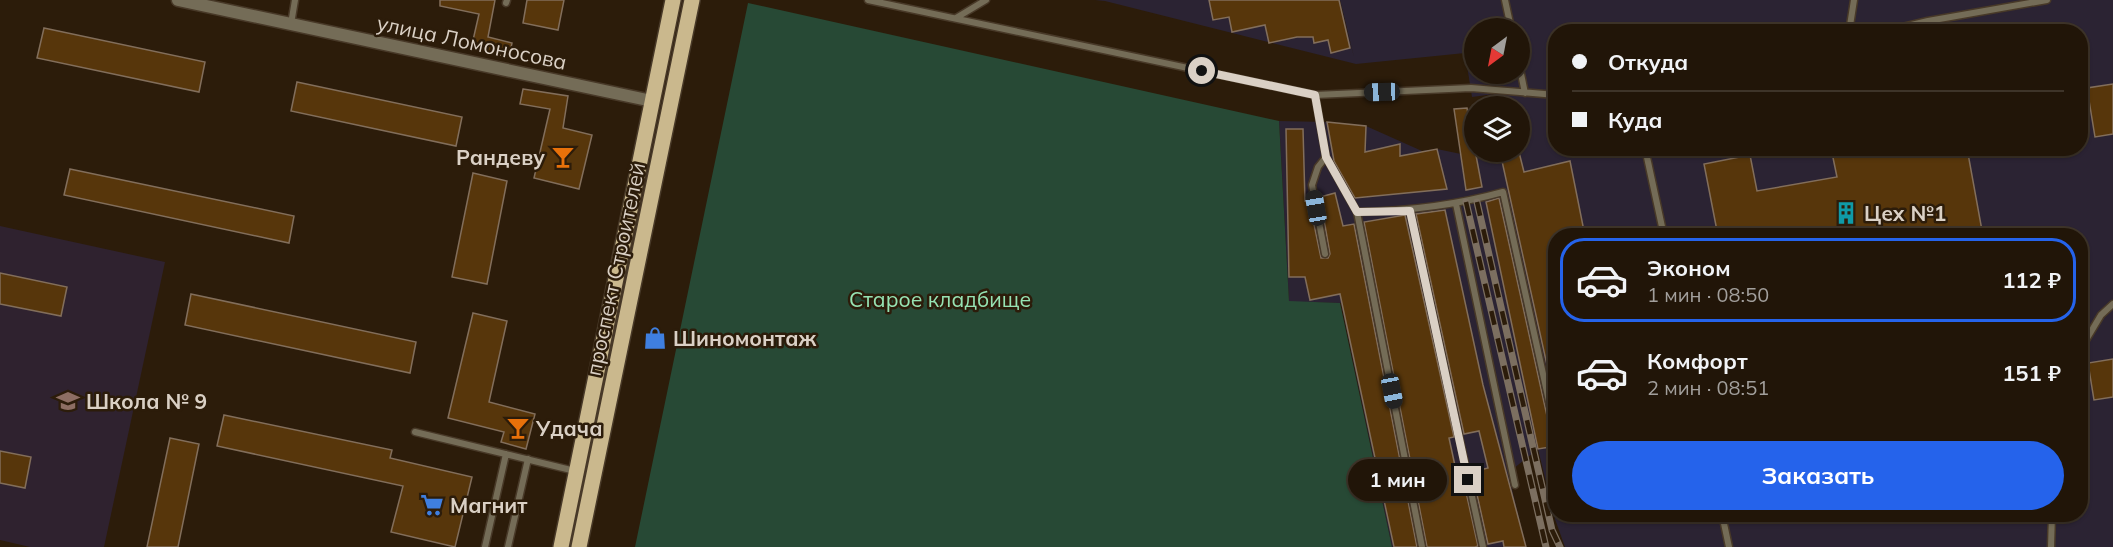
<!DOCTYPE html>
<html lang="ru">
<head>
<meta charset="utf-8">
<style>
	body { margin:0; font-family:Mulish,sans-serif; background:#2d2216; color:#f1f3f6; height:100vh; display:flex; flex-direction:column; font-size:22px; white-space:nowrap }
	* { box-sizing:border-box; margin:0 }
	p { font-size:20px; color:#a29f9c }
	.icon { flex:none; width:33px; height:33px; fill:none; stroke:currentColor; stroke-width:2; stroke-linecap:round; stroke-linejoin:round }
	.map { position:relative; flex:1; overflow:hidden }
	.panel { position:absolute; left:1548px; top:228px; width:540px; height:294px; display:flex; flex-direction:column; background:#211508; border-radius:24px; box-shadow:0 2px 4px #0004,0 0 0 2px #3e3429 }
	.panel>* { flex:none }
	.guide { position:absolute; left:1548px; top:24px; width:540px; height:132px; border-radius:24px; box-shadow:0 2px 4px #0004,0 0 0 2px #3e3429; display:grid; align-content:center; height:132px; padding:0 24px; background:#211508 }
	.needle { width:39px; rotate:212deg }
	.fabs { position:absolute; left:1464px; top:18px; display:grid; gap:12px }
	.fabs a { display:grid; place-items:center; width:66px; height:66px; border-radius:50%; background:#211508; box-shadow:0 2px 4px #0004,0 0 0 2px #3e3429; font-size:30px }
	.end { position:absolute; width:27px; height:27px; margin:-14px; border:8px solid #dad0c5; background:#111; box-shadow:0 0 0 3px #111 }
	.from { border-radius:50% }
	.bubble { position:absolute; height:42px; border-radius:21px; background:#211508; box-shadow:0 2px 4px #0004,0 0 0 2px #3e3429; font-size:20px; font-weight:700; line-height:42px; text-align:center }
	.car { position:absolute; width:18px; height:36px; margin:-18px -9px; border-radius:8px; box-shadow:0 0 4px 2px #0007; background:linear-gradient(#222 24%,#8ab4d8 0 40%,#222 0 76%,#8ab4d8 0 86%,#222 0) }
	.guide b { display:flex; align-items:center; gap:21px; height:57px; font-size:22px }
	.guide b+b { border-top:2px solid #3e3429 }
	.guide i { width:15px; height:15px; background:#f1f3f6 }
	ul { padding:10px 0 0; list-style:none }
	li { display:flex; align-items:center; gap:18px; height:84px; margin:0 12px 9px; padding:0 12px; border:3px solid transparent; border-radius:24px }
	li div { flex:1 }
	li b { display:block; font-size:22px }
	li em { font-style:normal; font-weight:700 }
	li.current { border-color:#2563eb }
	li>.icon { width:54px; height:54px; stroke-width:1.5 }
	.button { display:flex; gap:12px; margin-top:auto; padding:12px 24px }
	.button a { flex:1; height:69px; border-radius:36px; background:#2563eb; color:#fff; font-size:24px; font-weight:700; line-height:69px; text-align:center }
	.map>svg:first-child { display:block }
	.industrial { fill:#2b2333; fill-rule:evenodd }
	.education { fill:#2f222f }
	.green { fill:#274935 }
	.building { fill:#57360b; stroke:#826e5b; stroke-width:1.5 }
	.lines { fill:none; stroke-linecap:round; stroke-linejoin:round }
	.lane-casing { stroke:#483928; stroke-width:9 }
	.street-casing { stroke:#483928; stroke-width:15 }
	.primary-casing { stroke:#483928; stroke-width:18 }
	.lane { stroke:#746c57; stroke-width:6 }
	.street { stroke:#746c57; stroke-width:12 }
	.primary { stroke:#cab88d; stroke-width:15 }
	.rail-casing { stroke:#7c6f60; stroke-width:7 }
	.rail { stroke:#2c1c0a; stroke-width:4.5; stroke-dasharray:14; stroke-linecap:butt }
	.route { stroke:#dad0c5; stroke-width:8 }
	.labels { text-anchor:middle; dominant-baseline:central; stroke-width:5; stroke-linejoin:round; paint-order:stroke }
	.street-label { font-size:21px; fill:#dad0c5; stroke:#2c1c0a }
	.poi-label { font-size:21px; font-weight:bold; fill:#dad0c5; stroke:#2c1c0a; text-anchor:start }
	.park-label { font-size:21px; fill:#96e3b3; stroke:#2c1c0a }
</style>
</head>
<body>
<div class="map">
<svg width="2113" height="547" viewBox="0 0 2113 547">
	<rect width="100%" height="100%" fill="#2c1c0a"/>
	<!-- industrial -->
	<path class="industrial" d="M1095 0H1339L1354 57 1340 0H2113V547H1565L1555 519 1538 449 1508 473 1526 547H1392L1341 303 1289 302 1279 121 1327 122 1366 126 1422 151 1437 149 1461 154 1520 152V106H1495L1494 94 1472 97 1465 53 1356 64 1105 1ZM1474 28H1520V74H1474ZM1556 32H2080V148H1556ZM1556 236H2080V514H1556Z"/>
	<!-- education -->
	<path class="education" d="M0 226 165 262 104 547H30L0 540Z"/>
	<!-- green -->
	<path class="green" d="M748 3 1279 121 1289 301 1340 303 1392 547H635Z"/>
	<!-- building -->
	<path class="building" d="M440 0H495L488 37 512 43 509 57 471 49 479 14 440 6Z
		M527 0H564L558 30 523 23Z
		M1209 0H1339L1350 48 1331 53 1328 40 1314 43 1313 37H1297L1269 43 1265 25 1232 32 1229 17 1213 20Z
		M44 28 205 62 199 92 37 58Z
		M297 82 462 117 456 146 291 111Z
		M2113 84V134L2095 137 2087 88Z
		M523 89 568 96 563 128 592 135 579 189 534 178 550 109 520 104Z
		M1467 108 1482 187 1466 190 1454 109Z
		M1327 122 1366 126 1365 152 1400 144V156L1437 149 1447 189 1355 198 1334 161Z
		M1286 129H1303L1305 201 1309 200 1321 258H1328L1330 254 1320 197 1335 193 1343 226 1354 224 1417 547H1394L1340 294 1310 300 1305 277H1289Z
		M1831 148H1967L1983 236H1718L1704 164 1750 155 1757 191 1837 177Z
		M1500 152H1519L1524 172 1570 161 1585 236H1556V406Z
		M70 169 294 216 289 243 64 195Z
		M473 173 507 181 487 284 452 277Z
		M1499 198 1551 434 1556 438V446L1538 449 1486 202Z
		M1445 210 1483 385 1526 547H1504L1503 541 1488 544 1472 472 1488 468 1479 431 1464 434 1416 214Z
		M1405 215 1454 437 1449 438 1457 475 1462 474 1478 546 1475 547H1427L1364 222Z
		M0 273 67 287 61 316 0 304Z
		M191 294 416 342 410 373 185 325Z
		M473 313 507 321 489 402 535 414 526 449 501 442 504 432 448 418Z
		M2113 359V397L2094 400 2088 363Z
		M224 415 392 450 390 458 472 477 455 547 391 532 403 486 217 446Z
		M170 438 199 444 178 547H147Z
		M0 451 31 457 25 488 0 483Z"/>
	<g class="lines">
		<!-- lane casing -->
		<g class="lane-casing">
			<path id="lane" d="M868 0 1315 95 1471 88 1556 95
				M1505 0 1511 28
				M506 3 507 0
				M956 18 986 0
				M291 24 295 0
				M1849 32 1854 0
				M1882 32 1928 21 2047 0
				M1520 69 1525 93
				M1315 95 1326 157 1357 212 1422 547
				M1645 148 1664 236
				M1456 204 1515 485
				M1410 211 1483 547
				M1357 212C1408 211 1453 206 1503 192L1556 433
				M1325 254 1312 185 1318 167 1326 157
				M2080 350 2101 315 2113 304
				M415 432 575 471
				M1722 514 1729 547
				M485 547 506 454
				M508 547 528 459
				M2051 547 2052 514"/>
		</g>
		<!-- street casing -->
		<g class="street-casing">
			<path id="street" d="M178 0 652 101"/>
		</g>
		<!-- primary casing -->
		<g class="primary-casing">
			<path id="primary" d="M561 547 673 0
				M579 547 692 0"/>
		</g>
		<!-- lane -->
		<use href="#lane" class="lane"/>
		<!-- street -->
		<use href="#street" class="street"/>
		<!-- primary -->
		<use href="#primary" class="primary"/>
		<!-- rail casing -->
		<g class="rail-casing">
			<path id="rail" d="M1466 202 1546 547
				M1477 202 1552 530 1560 547"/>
		</g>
		<!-- rail -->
		<use href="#rail" class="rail"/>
	</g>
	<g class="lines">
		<!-- route -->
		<path class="route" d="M1202 71 1315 95 1326 157 1357 212 1410 211 1468 480"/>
	</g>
	<!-- icons -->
	<defs>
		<g id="bar-bare" transform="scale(1.8)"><path d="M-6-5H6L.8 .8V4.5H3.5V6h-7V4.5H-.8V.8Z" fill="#e8710a" stroke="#2c1c0a" stroke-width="2.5" paint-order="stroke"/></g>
		<g id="building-bare" transform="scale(1.8)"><path d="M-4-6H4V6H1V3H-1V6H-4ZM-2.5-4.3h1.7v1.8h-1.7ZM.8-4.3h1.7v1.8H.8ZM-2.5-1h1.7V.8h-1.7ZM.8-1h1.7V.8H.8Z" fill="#0f9aa8" stroke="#2c1c0a" stroke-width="2.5" paint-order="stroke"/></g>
		<g id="shop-bare" transform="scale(1.8)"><path d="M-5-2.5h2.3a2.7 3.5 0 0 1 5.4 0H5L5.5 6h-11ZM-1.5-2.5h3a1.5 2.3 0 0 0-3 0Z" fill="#3f7fe0" stroke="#2c1c0a" stroke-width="2.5" paint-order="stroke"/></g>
		<g id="school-bare" transform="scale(1.8)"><path d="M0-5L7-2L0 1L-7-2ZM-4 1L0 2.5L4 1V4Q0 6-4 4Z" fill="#8d6e63" stroke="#2c1c0a" stroke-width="2.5" paint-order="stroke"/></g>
		<g id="supermarket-bare" transform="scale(1.8)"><path d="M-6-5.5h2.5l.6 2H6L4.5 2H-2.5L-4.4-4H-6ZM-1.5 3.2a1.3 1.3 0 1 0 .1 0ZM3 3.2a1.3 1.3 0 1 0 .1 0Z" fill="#3f7fe0" stroke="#2c1c0a" stroke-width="2.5" paint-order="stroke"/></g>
	</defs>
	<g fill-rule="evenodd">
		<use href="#bar-bare" x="563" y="157"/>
		<use href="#building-bare" x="1846" y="213"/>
		<use href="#shop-bare" x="655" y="338"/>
		<use href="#school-bare" x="68" y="401"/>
		<use href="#bar-bare" x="518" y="428"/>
		<use href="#supermarket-bare" x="432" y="505"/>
	</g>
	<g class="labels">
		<!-- street labels -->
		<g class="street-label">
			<text transform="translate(472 42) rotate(12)">улица Ломоносова</text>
			<text transform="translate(615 269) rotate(-78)">проспект Строителей</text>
		</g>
		<!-- poi labels -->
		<g class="poi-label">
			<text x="545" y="157" text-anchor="end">Рандеву</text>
			<text x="1864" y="213">Цех №1</text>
			<text x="673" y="338">Шиномонтаж</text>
			<text x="86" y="401">Школа № 9</text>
			<text x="536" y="428">Удача</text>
			<text x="450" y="505">Магнит</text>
		</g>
		<!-- park labels -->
		<g class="park-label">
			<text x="940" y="299">Старое кладбище</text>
		</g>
	</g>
</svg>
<div class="fabs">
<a><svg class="needle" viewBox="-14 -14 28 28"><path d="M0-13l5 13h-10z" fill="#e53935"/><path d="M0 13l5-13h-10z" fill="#a29f9c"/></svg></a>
<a><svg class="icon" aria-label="layers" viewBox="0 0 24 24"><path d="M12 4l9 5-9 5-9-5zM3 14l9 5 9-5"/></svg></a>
</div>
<i class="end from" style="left:1202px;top:71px"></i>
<i class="end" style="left:1468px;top:480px"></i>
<div class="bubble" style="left:1348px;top:459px;width:99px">1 мин</div>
<i class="car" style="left:1382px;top:92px;rotate:268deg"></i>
<i class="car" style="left:1316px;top:208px;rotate:350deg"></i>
<i class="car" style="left:1392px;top:391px;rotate:169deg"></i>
<div class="guide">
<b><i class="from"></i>Откуда</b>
<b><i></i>Куда</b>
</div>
<section class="panel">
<ul>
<li class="current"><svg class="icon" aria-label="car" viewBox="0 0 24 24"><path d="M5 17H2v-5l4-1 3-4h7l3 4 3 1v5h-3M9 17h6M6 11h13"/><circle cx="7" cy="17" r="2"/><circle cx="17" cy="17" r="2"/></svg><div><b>Эконом</b><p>1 мин · 08:50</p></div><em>112 ₽</em></li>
<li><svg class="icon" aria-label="car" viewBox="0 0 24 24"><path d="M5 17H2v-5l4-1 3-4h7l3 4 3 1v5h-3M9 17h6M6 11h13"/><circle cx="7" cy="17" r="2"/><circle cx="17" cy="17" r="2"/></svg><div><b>Комфорт</b><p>2 мин · 08:51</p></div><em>151 ₽</em></li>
</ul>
<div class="button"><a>Заказать</a></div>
</section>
</div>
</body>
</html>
